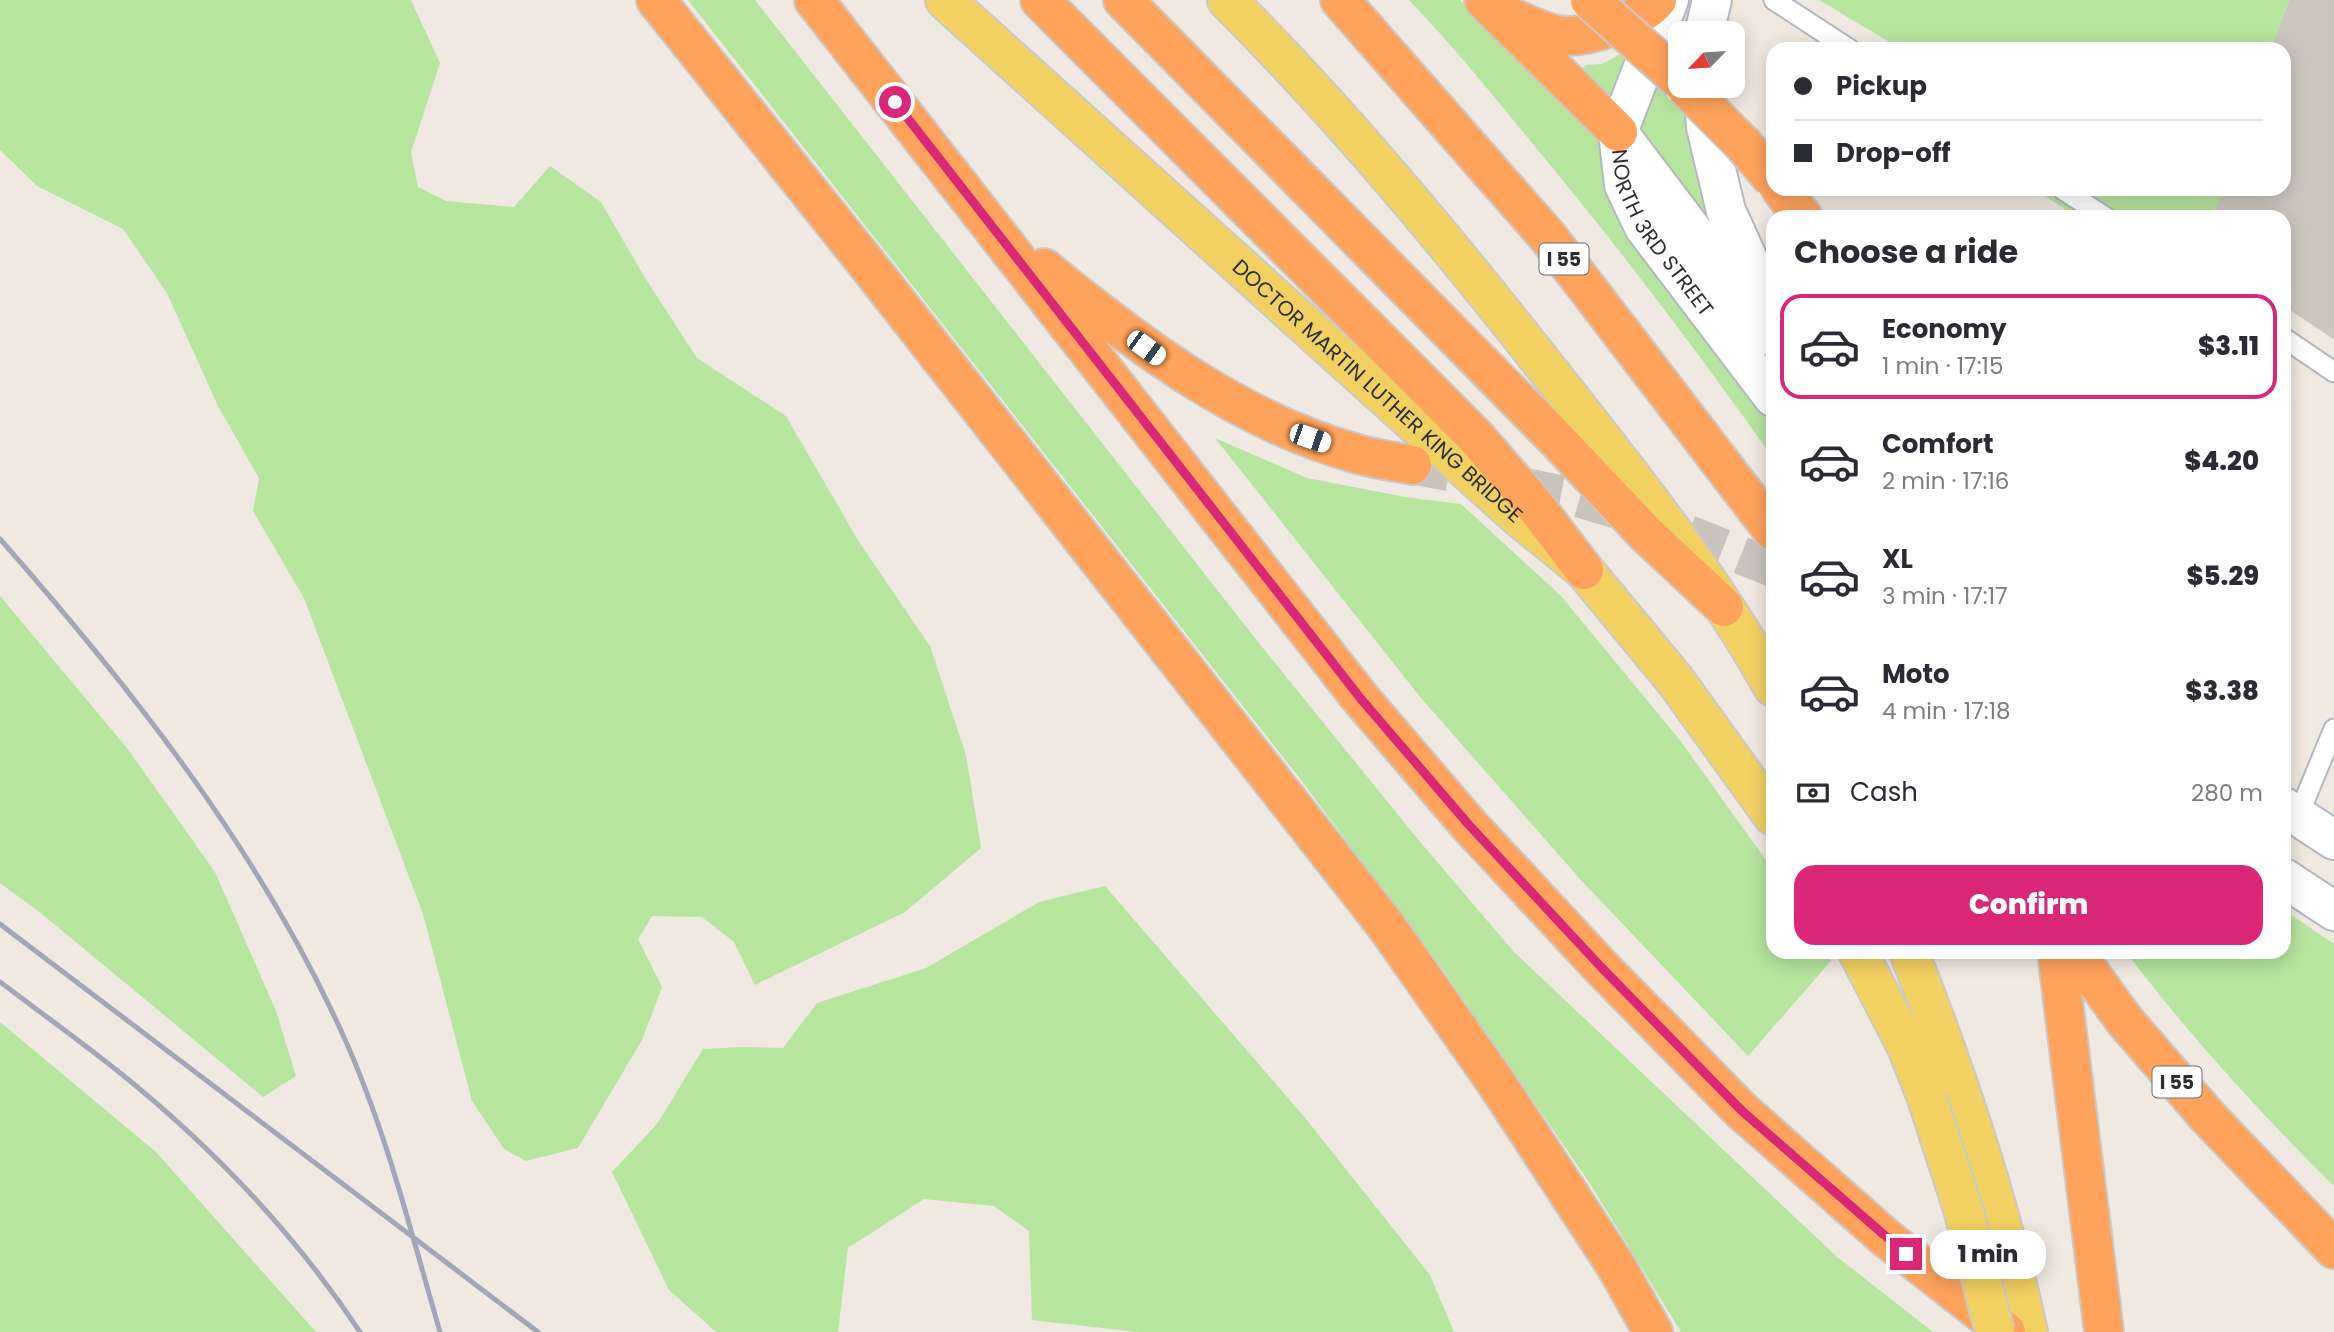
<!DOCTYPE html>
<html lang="en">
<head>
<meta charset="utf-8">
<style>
	body { margin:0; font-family:Poppins,sans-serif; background:#f2f2f3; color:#2b2b33; height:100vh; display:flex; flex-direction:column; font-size:26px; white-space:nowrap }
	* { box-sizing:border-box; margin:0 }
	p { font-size:23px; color:#7c7c81 }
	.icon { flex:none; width:38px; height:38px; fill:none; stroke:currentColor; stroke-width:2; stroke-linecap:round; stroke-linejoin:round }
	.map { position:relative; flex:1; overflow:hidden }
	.sheet { position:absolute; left:1766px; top:210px; width:525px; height:749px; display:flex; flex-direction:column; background:#fff; border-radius:21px; box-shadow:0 4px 18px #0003 }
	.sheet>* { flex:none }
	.hud { position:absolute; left:1766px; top:42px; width:525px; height:154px; border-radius:21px; box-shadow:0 4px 18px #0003; display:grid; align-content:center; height:154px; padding:0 28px; background:#fff }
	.needle { width:46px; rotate:245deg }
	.fabs { position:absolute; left:1668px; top:21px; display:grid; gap:14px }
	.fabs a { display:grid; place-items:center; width:77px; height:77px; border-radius:14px; background:#fff; box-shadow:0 4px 18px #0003; font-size:35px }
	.end { position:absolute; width:32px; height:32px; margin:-16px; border:9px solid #db2777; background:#fff; box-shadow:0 0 0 4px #fff }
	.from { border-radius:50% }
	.bubble { position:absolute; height:49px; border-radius:21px; background:#fff; box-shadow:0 4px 18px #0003; font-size:23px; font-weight:800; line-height:49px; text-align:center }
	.car { position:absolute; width:21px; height:42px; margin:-21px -10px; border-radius:9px; box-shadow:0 0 5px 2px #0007; background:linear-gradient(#fff 24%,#345 0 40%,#fff 0 76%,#345 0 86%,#fff 0) }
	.hud b { display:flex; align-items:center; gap:24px; height:66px; font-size:26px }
	.hud b+b { border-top:2px solid #e1e1e2 }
	.hud i { width:18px; height:18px; background:#2b2b33 }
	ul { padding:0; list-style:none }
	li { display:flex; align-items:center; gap:21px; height:105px; margin:0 14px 10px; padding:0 14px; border:4px solid transparent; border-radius:21px }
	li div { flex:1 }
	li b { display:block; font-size:26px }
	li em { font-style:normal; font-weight:800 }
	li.active { border-color:#db2777 }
	li>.icon { width:63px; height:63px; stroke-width:1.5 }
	h2 { padding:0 28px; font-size:32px; line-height:84px }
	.pay { display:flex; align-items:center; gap:18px; height:77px; padding:0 28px; font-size:26px }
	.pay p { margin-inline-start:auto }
	.action { display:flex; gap:14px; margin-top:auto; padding:14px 28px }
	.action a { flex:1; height:80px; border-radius:21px; background:#db2777; color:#fff; font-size:28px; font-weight:800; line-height:80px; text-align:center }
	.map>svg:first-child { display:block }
	.green { fill:#b6e59e }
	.building { fill:#cbc7bf; stroke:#cbc5ba; stroke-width:2 }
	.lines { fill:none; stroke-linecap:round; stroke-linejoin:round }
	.motorway-tunnel { stroke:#c8c4bd; stroke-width:38; stroke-dasharray:38 19; stroke-linecap:butt }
	.service-casing { stroke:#b4b7c1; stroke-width:23 }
	.tertiary-casing { stroke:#b4b7c1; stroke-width:42 }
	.secondary-casing { stroke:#b4b7c1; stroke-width:42 }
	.primary-casing { stroke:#c9c9c9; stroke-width:42 }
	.motorway-casing { stroke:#c9c9c9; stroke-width:42 }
	.service { stroke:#fff; stroke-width:19 }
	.tertiary { stroke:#fff; stroke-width:38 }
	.secondary { stroke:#fff; stroke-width:38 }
	.primary { stroke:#f2d163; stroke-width:38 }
	.motorway { stroke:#ffa35c; stroke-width:38 }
	.rail { stroke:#a3a6b8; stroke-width:5 }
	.primary-bridge-casing { stroke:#c9c9c9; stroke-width:42; stroke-linecap:butt }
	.motorway-bridge-casing { stroke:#c9c9c9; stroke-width:42; stroke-linecap:butt }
	.primary-bridge { stroke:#f2d163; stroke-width:38 }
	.motorway-bridge { stroke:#ffa35c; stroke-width:38 }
	.route { stroke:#db2777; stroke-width:9 }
	.labels { text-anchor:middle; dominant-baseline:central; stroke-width:6; stroke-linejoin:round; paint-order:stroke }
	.shield { fill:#fff; stroke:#6d6d6d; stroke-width:2 }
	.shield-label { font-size:19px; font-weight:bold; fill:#2e2e2e }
	.street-label { font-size:21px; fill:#2e2e2e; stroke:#fff }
</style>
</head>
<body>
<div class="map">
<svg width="2334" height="1332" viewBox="0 0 2334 1332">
	<rect width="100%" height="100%" fill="#efe9e1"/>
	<!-- green -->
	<path class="green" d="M0 0H411L440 63 411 152 418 187 446 201 514 207 550 166 601 202 642 273 697 358 786 416 859 542 930 646 966 755 981 848 905 912 755 985 734 942 702 917 652 916 638 939 662 987 642 1040 578 1148 526 1161 504 1149 472 1101 423 914 304 598 253 511 259 478 218 406 167 293 123 229 37 186 0 150Z
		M688 0H755L1258 642 1416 837 1514 952 1836 1256 1933 1332H1681L1589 1182 1446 974 1298 776Z
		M1409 0H1460L1590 121 1727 358 1773 421V458C1698 352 1620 249 1537 149 1496 99 1455 48 1409 0Z
		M1819 0H2291L2272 49H1901Z
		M1620 54 1630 62 1613 98H1607L1580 71 1586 65 1602 64Z
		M1654 84 1687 116 1691 150 1727 248 1644 141 1640 118Z
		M2034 189H2225L2213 217H2077Z
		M1215 438 1307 478 1405 497 1461 504 1561 596 1679 739 1766 860 1773 871V952H1825L1831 961 1748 1056 1580 879 1421 698Z
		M0 596 127 748 215 872 276 1011 296 1076 263 1097 42 914 0 883Z
		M1105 886 1306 1119 1430 1275 1454 1332H1138L1032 1320 1029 1231 994 1206 924 1199 848 1248 838 1332H716L669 1290 612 1172 657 1124 703 1049 741 1047 783 1048 817 1003 926 968 1039 902Z
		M2284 910 2334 944V1186C2260 1113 2189 1035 2126 952H2284Z
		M0 1022 156 1152 316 1332H0Z"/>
	<!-- building -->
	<path class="building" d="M2291 0H2334V338L2284 305V217H2213L2225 189H2284V49H2272Z"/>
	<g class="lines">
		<!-- motorway-tunnel -->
		<path class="motorway-tunnel" d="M1412 465 1570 496 1656 521 1773 568"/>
		<!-- service casing -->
		<g class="service-casing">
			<path id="service" d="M1774 0 1849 49
				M2062 189 2105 217
				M2284 338 2334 372
				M2298 816 2334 729"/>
		</g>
		<!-- tertiary casing -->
		<g class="tertiary-casing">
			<g id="tertiary">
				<path id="s1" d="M1669 0 1618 132 1624 185 1644 227 1773 397"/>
				<path d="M1704 33 1712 0"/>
				<path d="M1703 86 1706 127 1726 211 1773 314"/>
			</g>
		</g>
		<!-- secondary casing -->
		<g class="secondary-casing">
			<path id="secondary" d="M1618 132 1773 337
				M2284 807 2334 840
				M2284 878 2334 911"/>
		</g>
		<!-- primary casing -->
		<g class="primary-casing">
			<g id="primary">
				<path id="s2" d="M945 0 1435 442 1520 518 1584 570 1675 680 1773 816"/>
				<path d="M1227 0C1348 121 1457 254 1562 388 1637 483 1714 581 1773 687"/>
				<path d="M1858 952 1907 1047 1927 1098"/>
				<path d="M1909 952C1958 1076 2000 1202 2028 1332"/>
			</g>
		</g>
		<!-- motorway casing -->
		<g class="motorway-casing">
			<path id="motorway" d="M656 0 863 259 1387 927 1497 1084 1616 1266 1653 1332
				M814 0 1361 699 1469 825 1601 967 1742 1111 1886 1238 2006 1332
				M1040 0 1475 436 1533 503 1584 570
				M1123 0 1558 441 1647 535 1724 607
				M1340 0 1548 237 1773 531
				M1484 0 1618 132
				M1510 17C1525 23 1541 32 1557 35 1585 40 1639 21 1657 0
				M1781 189 1803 217
				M1044 268C1138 345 1236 419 1354 453 1373 459 1393 461 1412 465
				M2057 952 2104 1332
				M2075 952 2125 1021 2208 1117 2334 1249"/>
		</g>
		<!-- service -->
		<use href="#service" class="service"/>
		<!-- tertiary -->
		<use href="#tertiary" class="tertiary"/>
		<!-- secondary -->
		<use href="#secondary" class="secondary"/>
		<!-- primary -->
		<use href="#primary" class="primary"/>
		<!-- motorway -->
		<use href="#motorway" class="motorway"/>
		<!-- rail -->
		<path class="rail" d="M0 539C133 690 260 851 343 1035 386 1130 411 1232 440 1332
			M0 924 538 1332
			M0 982C40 1012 80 1041 119 1072 211 1146 295 1234 360 1332"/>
		<!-- primary-bridge casing -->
		<g class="primary-bridge-casing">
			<path id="primary-bridge" d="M1927 1098 1963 1209 1995 1332"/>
		</g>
		<!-- motorway-bridge casing -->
		<g class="motorway-bridge-casing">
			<path id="motorway-bridge" d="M1590 0 1680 80
				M1685 86 1742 143 1773 179"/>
		</g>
		<!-- primary-bridge -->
		<use href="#primary-bridge" class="primary-bridge"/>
		<!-- motorway-bridge -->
		<use href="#motorway-bridge" class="motorway-bridge"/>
	</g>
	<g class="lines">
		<!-- route -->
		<path class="route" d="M895 102 1361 699 1469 825 1601 967 1742 1111 1906 1254"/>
	</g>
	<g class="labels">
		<!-- shield labels -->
		<g class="shield">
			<rect x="1539.5" y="243.5" width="49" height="31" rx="5"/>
			<rect x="2152.5" y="1066.5" width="49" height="31" rx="5"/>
		</g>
		<g class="shield-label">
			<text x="1564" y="259">I 55</text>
			<text x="2177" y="1082">I 55</text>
		</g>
		<!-- street labels -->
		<g class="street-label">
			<text stroke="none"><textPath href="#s1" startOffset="254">NORTH 3RD STREET</textPath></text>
			<text stroke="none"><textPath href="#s2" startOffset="583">DOCTOR MARTIN LUTHER KING BRIDGE</textPath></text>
		</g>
	</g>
</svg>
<div class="fabs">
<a><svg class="needle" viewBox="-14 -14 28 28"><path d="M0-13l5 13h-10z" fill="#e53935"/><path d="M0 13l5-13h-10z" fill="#7c7c81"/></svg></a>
</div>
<i class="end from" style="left:895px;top:102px"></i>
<i class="end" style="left:1906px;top:1254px"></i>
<div class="bubble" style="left:1930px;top:1230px;width:116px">1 min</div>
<i class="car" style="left:1146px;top:348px;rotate:126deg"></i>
<i class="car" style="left:1310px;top:438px;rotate:109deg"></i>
<div class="hud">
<b><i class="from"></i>Pickup</b>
<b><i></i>Drop-off</b>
</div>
<section class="sheet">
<h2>Choose a ride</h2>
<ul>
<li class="active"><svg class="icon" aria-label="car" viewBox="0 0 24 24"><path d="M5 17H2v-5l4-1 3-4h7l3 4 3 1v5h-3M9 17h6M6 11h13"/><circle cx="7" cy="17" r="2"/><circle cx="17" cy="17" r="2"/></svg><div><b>Economy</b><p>1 min · 17:15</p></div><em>$3.11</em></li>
<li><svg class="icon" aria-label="car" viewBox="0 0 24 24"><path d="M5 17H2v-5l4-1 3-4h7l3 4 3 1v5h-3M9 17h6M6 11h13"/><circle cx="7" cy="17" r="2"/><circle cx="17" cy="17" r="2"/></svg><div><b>Comfort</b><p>2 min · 17:16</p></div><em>$4.20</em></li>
<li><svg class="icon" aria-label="car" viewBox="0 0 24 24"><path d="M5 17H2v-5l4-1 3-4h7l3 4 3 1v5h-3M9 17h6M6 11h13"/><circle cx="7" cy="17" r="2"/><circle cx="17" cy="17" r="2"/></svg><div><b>XL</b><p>3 min · 17:17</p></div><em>$5.29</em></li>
<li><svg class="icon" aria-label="car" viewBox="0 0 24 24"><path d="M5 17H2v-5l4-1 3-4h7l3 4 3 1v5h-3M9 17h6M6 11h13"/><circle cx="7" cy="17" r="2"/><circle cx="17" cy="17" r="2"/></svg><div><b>Moto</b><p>4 min · 17:18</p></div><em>$3.38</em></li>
</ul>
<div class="pay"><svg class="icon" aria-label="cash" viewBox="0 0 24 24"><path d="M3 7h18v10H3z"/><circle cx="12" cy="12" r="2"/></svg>Cash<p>280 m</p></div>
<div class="action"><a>Confirm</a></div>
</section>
</div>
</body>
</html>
